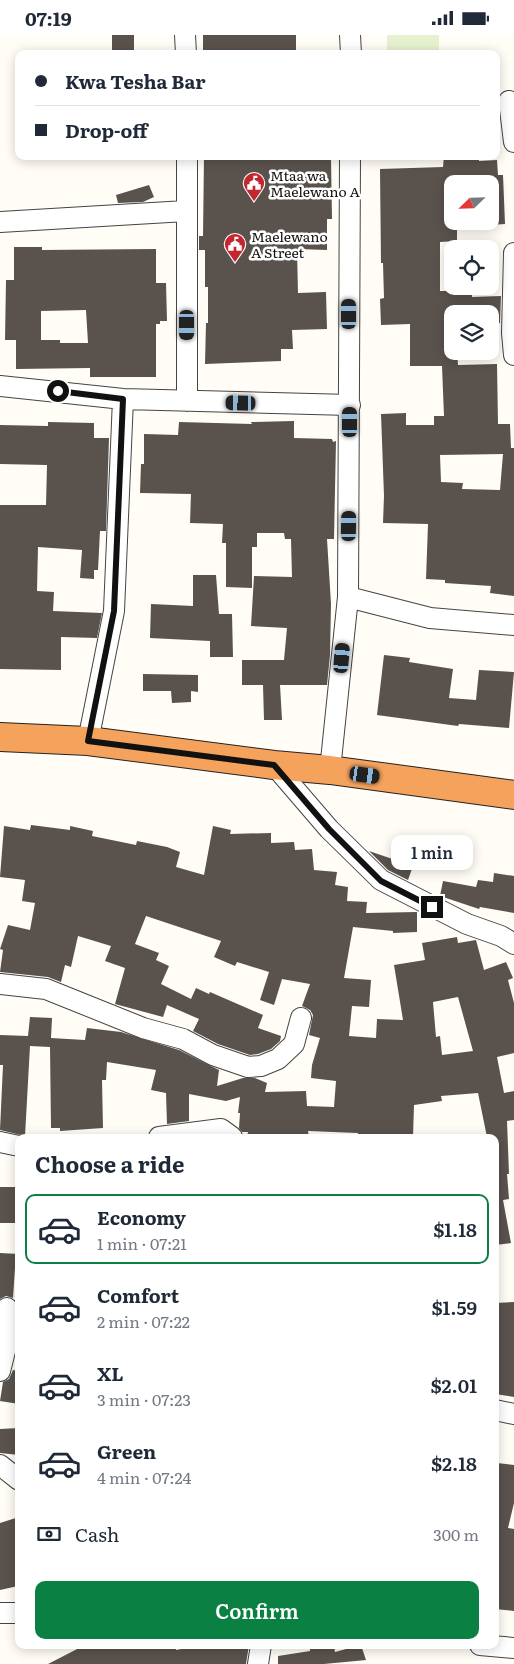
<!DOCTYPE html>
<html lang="en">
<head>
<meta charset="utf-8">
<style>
	body { margin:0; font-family:Literata,serif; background:#f6f6f7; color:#1f2937; height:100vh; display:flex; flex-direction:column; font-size:19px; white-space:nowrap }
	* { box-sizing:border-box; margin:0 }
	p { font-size:16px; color:#747a83 }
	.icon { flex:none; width:28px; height:28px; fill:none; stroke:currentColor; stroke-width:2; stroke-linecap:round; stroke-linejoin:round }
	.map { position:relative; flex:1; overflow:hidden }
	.side { position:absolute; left:15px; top:1099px; width:484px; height:515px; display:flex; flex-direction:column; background:#fff; border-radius:10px; box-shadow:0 2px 12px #0003 }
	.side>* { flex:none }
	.guide { position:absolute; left:15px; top:15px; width:485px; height:110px; border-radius:10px; box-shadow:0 2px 12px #0003; display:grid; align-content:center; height:110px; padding:0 20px; background:#fff }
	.needle { width:32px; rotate:247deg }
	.buttons { position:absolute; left:444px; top:140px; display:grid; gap:10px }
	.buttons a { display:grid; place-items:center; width:55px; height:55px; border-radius:10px; background:#fff; box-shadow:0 2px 12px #0003; font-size:25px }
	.end { position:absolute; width:22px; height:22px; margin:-11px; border:6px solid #111; background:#fff; box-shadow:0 0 0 2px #fff }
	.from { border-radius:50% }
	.bubble { position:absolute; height:35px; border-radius:10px; background:#fff; box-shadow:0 2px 12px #0003; font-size:16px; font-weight:600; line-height:35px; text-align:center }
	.car { position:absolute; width:15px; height:30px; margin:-15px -8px; border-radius:6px; box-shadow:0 0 4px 1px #0007; background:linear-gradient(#222 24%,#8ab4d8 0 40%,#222 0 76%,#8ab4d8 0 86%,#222 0) }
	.guide b { display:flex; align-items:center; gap:18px; height:48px; font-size:19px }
	.guide b+b { border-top:1px solid #e0e1e3 }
	.guide i { width:12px; height:12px; background:#1f2937 }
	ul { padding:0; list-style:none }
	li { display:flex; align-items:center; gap:15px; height:70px; margin:0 10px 8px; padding:0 10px; border:2px solid transparent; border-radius:10px }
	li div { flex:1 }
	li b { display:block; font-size:19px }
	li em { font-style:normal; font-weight:600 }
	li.on { border-color:#0b8043 }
	li>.icon { width:45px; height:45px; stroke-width:1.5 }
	h2 { padding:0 20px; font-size:22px; line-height:60px }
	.pay { display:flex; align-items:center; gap:12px; height:55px; padding:0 20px; font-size:19px }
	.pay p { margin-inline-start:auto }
	.button { display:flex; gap:10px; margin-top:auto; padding:10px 20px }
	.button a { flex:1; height:58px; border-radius:10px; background:#0b8043; color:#fff; font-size:20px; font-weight:600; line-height:58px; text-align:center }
	.status { display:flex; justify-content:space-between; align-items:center; height:35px; padding:0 25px; background:#fff; direction:ltr }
	.status svg { height:14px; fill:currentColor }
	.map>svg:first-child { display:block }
	.pitch { fill:#e6f2cf }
	.building { fill:#5a524d; fill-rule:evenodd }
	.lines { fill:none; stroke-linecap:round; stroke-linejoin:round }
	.minor-casing { stroke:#444; stroke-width:22 }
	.highway-casing { stroke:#222; stroke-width:30 }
	.minor { stroke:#fff; stroke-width:20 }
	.highway { stroke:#f5a25d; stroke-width:28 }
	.route { stroke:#111; stroke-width:6 }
	.labels { text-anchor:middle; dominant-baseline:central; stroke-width:5; stroke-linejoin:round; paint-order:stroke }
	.poi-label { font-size:14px; fill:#111; stroke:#fff; text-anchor:start }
</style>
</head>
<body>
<div class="status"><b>07:19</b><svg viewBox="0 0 49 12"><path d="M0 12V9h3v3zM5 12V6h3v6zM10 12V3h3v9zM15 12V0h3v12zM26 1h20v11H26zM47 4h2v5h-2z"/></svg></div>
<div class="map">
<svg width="514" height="1629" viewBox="0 0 514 1629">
	<rect width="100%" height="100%" fill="#fffdf5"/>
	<!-- pitch -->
	<path class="pitch" d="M387 0H439V19H387Z"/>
	<!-- building -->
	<path class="building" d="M112 0H134V19H112Z
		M203 0H296V19H203Z
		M204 121H326V124H331L332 184H327V215L297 214 298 258 326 257 327 294 292 295 293 314H281V326L205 329 206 288H208V252H205V215H199V201H203Z
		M444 121H479V126L497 125 498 140H503L505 189 490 190V149H452V186H457V206L440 207V256H458V260H472V262L501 261 500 288 490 289V279H452V316H457L458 330 497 329 498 389H510L511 413H514V561L490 558 491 551 445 548V545L426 544 428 489 383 488 384 461 381 379 406 378V390H434V381H444L442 331H410V289L381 290 380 264 384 263 383 228H381L380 134 443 132ZM503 419 500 455 462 454 463 448 441 447 440 420Z
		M149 150 154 162 143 167 118 168 116 160Z
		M14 212H42V215L156 214V248H166L167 286H160V289H156V342H90V333L16 334V305H5L6 245H14ZM86 275 88 308H60V305H41V276Z
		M294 386V403L332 404 333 407 336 406 334 504H327L331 569 330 620 327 650H280L282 685H264L263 650H242V625H284L287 593 251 591 254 541 292 542 291 504H285L284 498H257V512H252V553L226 552V508H222L223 489 190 488 191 459 140 458 141 429H144V399L178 400 179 387 252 389 251 387Z
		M48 387 94 388V403H109L106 496H100L98 535H94V544L80 543 82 515 38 512 37 556 54 557 53 576 102 578 97 603 61 602V635L0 634V470H46L47 430 0 429V390L48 391Z
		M193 540H216L219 579H232L233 622H210V606L150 603 151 569 193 571Z
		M384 620 410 623 409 627 453 634 449 663 476 665 479 635 514 637 509 693 459 689 458 691 377 680Z
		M143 639 198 640V657L191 656V667L172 668 171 656H143Z
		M31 790 70 795V791L93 796 92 801 136 810 137 806 167 812 180 817 176 832 204 840 213 791 231 795 230 799 271 798V808L294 807 295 815 312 814 314 835 337 837 335 850 348 852 347 866 367 867 366 878 417 877V897L393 898V896L353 892 344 943 371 945 369 972 352 971 349 1001 376 1003 377 984 403 985 394 930 425 925 422 908 457 902 458 908 476 905 484 935 506 927 513 943 508 945 514 968V1018L497 1022 504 1058 514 1056V1085L507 1086 509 1139H507L509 1164 503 1165 511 1208 495 1210V1102H487L478 1058 441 1061 442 1066 414 1070 413 1102H358V1098L308 1096 309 1102H247L248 1097H242L239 1093 240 1078H238L240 1062 226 1066 189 1059V1086L167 1089 166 1058 151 1055 156 1035 107 1027 106 1045H102L103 1093 60 1096V1093H51L50 1012 30 1011 25 1101 0 1095 3 1030H0V1000L28 1001 30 982 52 983 51 1003 85 1005 87 993 121 997 179 1015 219 1035 217 1051 243 1043H255L267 1048 265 1057 306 1056 307 1071 334 1072 336 1046 311 1043 312 1030 320 1003 309 1000 313 980 310 975 302 971 310 949 282 944 274 970 260 965 269 937 237 927 235 931 214 922 221 906 146 881 135 909 159 918 156 925 169 931 161 949 191 964 196 953 209 959 210 957 263 980 258 993 281 1001 280 1006 271 1014 258 1019 250 1020 218 1009 193 996 199 984 167 970 163 982 115 969 125 933 105 926 111 911 78 901 71 932 65 930 61 947 48 942 0 937 3 915 0 914 8 890 30 895 35 868 22 866 25 845 0 842 4 791 30 795ZM458 962 473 1016 442 1020 440 1001 436 1002 433 967Z
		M369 816 413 831 408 845 388 835Z
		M494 838 514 841V878L480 872 479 874 440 861 443 846 476 852 478 845 493 847Z
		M0 1152H19V1188H0Z
		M0 1218 19 1219V1233H15L13 1263 6 1261 0 1264Z
		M514 1267V1362L495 1359V1313H498L495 1268Z
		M13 1335 19 1336V1369L0 1366 3 1347 9 1344Z
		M19 1393V1420L0 1418V1394Z
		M497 1428 514 1430V1468L508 1493 514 1494V1576L495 1574Z
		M19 1482V1521L16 1522 19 1539 15 1540 18 1551 0 1555V1488Z
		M85 1610H176V1615L192 1612V1614L217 1613V1610H249L246 1629H48Z
		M310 1610H334L335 1617 361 1610 366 1625 324 1629H278V1621L310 1616Z"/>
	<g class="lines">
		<!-- minor casing -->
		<g class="minor-casing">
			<path id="minor" d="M185 0 186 19
				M350 0 351 19
				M509 66 514 107
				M187 121V366
				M0 187 186 176
				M514 218 512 298 514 320
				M0 351 123 364 350 370
				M348 562 430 583 514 590
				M88 706 114 576 123 364
				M274 730 329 794 381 845 467 889 501 901 514 909
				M330 735 348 562 350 121
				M0 949 46 954 143 993 183 1004 213 1020 248 1032 261 1031 278 1024 294 1009 301 983
				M159 1102 221 1094 232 1102
				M0 1107 19 1111
				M0 1336 8 1304 7 1273
				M495 1375 514 1379
				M0 1430 19 1445
				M0 1578H19
				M480 1610 514 1613
				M258 1629 261 1610"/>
		</g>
		<!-- highway casing -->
		<g class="highway-casing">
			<path id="highway" d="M0 702 88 706 274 730 330 735 514 760"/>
		</g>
		<!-- minor -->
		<use href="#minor" class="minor"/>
		<!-- highway -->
		<use href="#highway" class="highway"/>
	</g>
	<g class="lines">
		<!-- route -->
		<path class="route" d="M58 356 123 364 114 576 88 706 274 730 329 794 381 846 432 872"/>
	</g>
	<!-- icons -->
	<defs>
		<g id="civic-pin" transform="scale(1.125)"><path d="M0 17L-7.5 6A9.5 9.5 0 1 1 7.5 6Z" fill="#c4262e" stroke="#fff"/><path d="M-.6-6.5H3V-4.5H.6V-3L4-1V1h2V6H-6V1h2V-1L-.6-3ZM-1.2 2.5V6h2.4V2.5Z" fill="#fff"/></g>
	</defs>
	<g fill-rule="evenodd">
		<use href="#civic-pin" x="254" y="148"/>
		<use href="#civic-pin" x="235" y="209"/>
	</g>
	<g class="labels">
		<!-- poi labels -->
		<g class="poi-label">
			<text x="270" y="140">Mtaa wa<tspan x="270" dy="16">Maelewano A</tspan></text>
			<text x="251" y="201">Maelewano<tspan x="251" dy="16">A Street</tspan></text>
		</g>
	</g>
</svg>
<div class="buttons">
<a><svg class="needle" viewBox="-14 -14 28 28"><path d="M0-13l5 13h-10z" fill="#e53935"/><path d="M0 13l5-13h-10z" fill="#747a83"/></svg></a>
<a><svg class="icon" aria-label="locate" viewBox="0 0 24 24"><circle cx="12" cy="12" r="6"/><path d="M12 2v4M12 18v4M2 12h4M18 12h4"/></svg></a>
<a><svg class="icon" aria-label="layers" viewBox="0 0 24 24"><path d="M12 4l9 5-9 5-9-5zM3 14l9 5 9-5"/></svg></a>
</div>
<i class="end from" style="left:58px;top:356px"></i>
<i class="end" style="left:432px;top:872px"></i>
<div class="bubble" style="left:391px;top:800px;width:82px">1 min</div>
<i class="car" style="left:349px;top:279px;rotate:0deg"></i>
<i class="car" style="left:187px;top:290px;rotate:180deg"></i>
<i class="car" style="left:241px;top:368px;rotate:271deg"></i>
<i class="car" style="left:350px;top:387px;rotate:0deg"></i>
<i class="car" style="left:349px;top:491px;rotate:1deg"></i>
<i class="car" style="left:342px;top:623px;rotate:5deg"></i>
<i class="car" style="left:365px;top:740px;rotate:98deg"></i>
<div class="guide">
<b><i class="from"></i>Kwa Tesha Bar</b>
<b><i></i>Drop-off</b>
</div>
<section class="side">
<h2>Choose a ride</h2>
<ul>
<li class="on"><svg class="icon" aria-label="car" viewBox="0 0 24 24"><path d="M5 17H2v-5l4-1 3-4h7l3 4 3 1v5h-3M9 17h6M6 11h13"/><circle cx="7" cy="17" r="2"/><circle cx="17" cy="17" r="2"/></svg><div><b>Economy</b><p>1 min · 07:21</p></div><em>$1.18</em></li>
<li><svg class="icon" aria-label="car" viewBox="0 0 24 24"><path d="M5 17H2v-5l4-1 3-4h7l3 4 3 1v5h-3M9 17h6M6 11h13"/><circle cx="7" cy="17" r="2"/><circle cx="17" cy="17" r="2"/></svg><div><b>Comfort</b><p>2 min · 07:22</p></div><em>$1.59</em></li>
<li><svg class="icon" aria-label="car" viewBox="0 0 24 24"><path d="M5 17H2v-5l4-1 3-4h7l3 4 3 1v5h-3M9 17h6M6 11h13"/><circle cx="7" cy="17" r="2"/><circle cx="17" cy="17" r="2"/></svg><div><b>XL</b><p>3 min · 07:23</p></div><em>$2.01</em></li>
<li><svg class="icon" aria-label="car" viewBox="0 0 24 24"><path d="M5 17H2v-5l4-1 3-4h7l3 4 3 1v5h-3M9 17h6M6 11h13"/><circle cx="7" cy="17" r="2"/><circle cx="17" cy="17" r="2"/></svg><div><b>Green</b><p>4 min · 07:24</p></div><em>$2.18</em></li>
</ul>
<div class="pay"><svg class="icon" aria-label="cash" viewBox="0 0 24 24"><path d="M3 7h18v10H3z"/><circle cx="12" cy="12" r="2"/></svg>Cash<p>300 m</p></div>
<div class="button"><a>Confirm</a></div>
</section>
</div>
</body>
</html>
